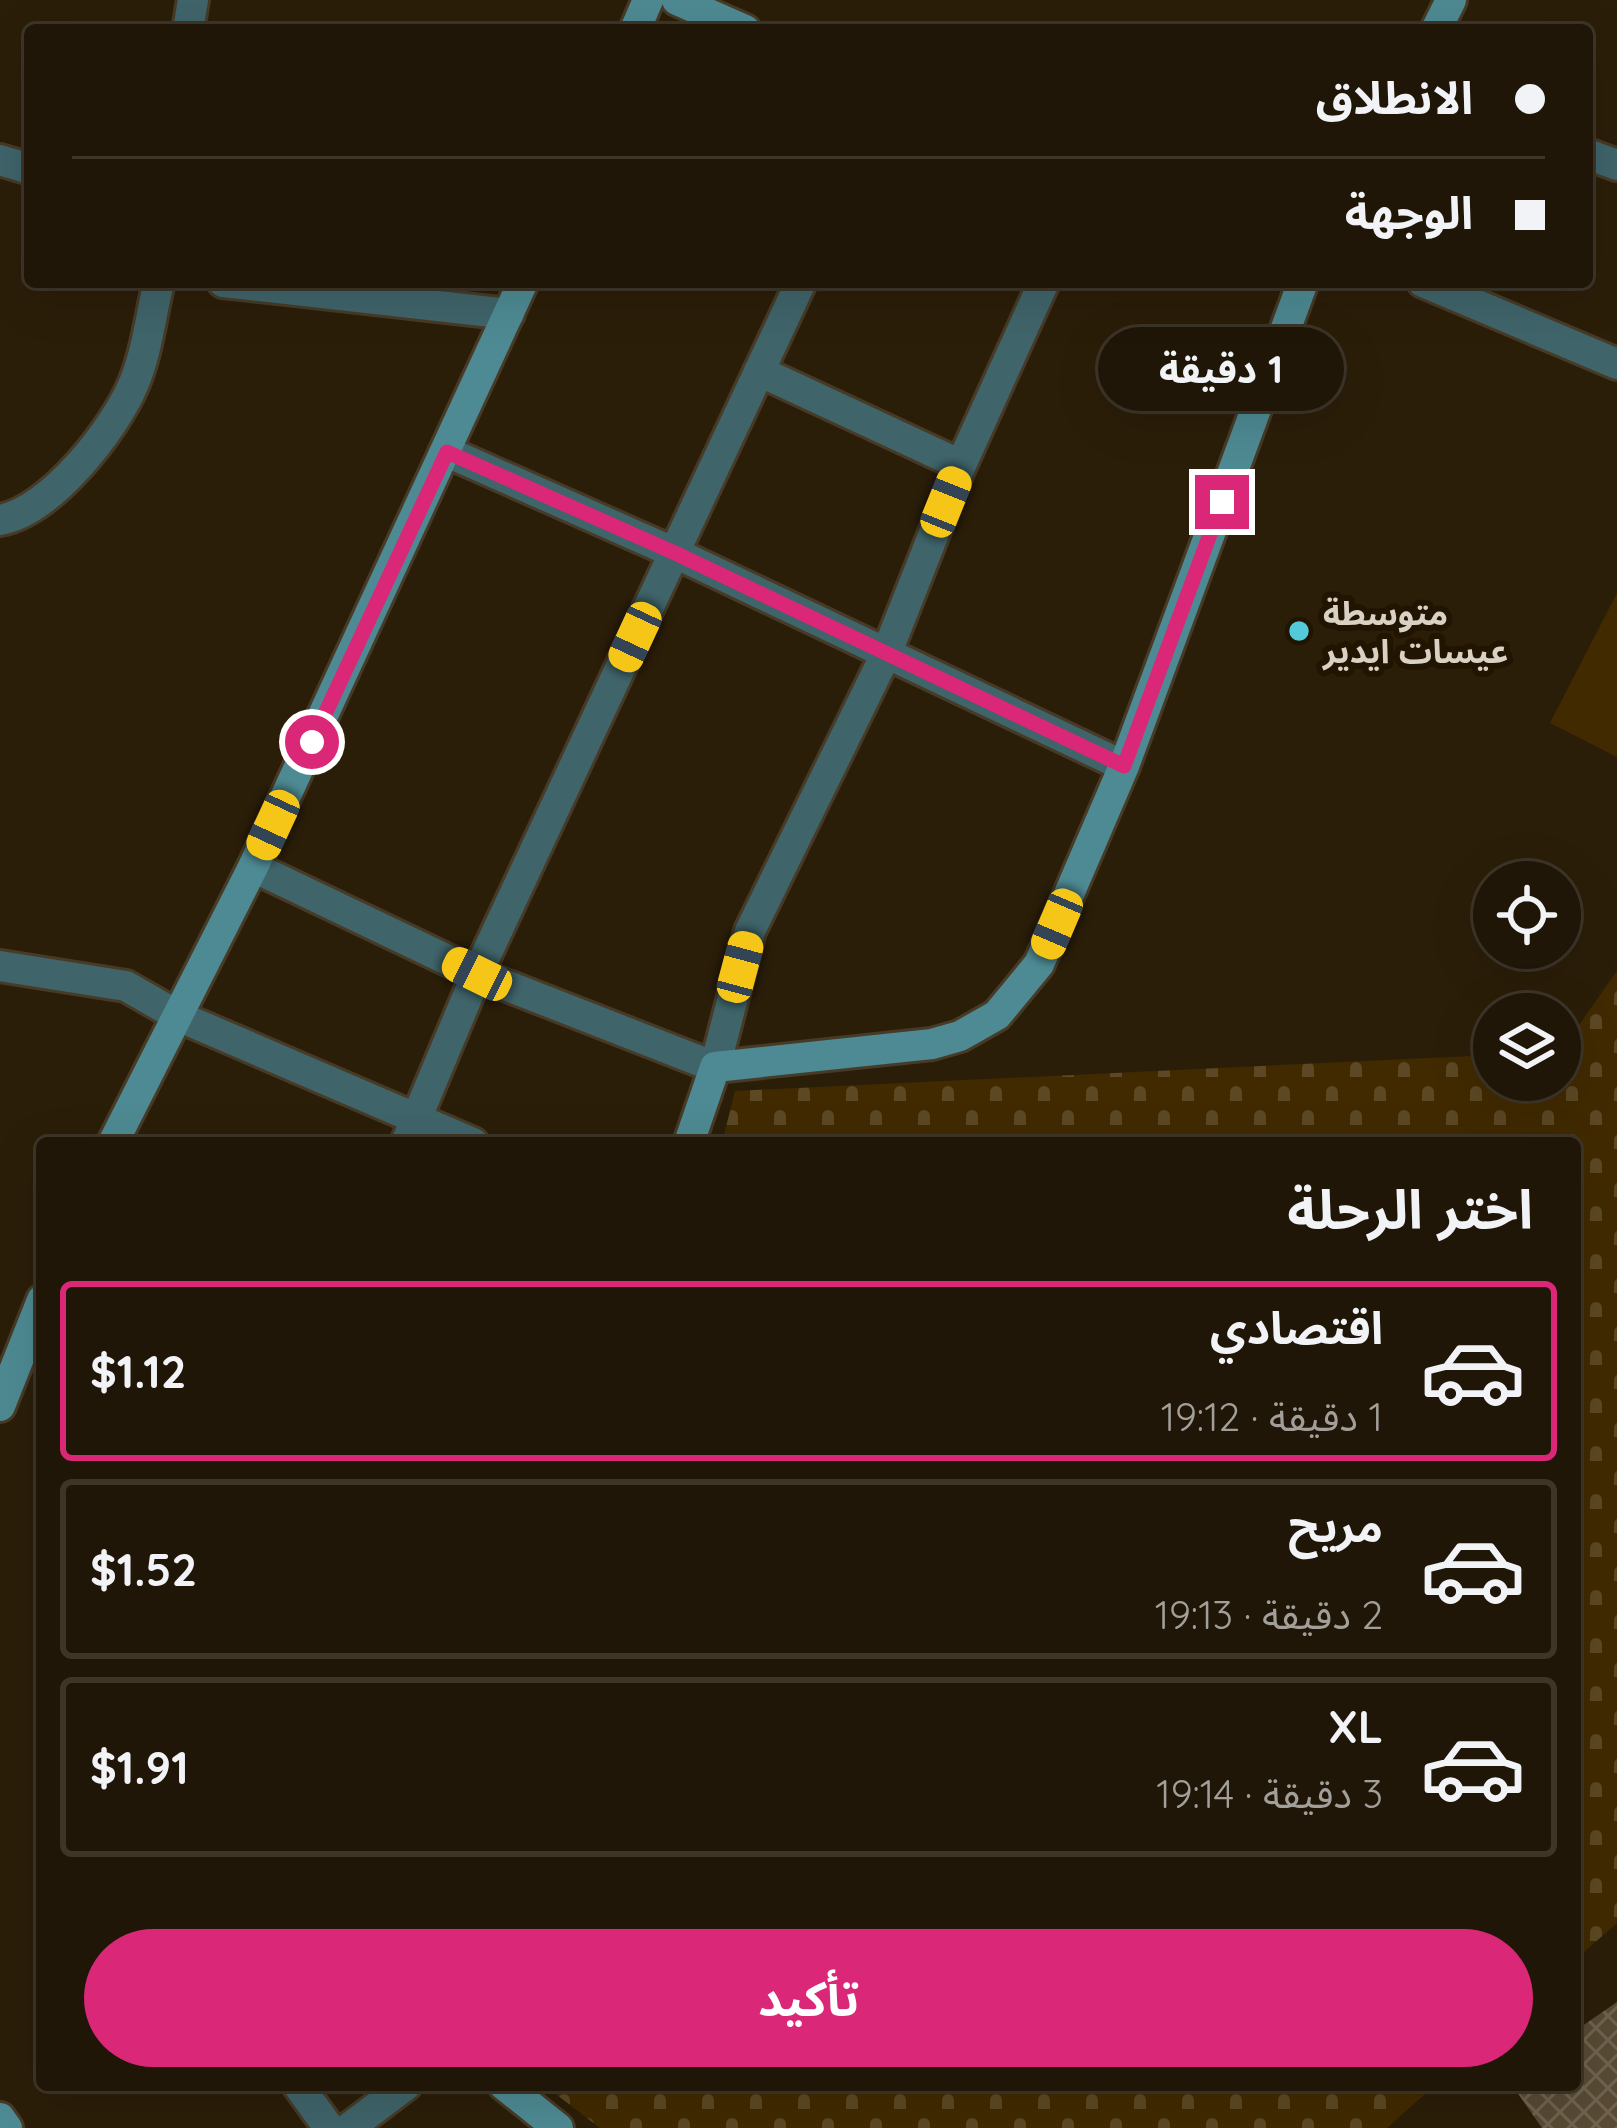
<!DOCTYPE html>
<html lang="ar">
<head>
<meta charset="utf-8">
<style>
	body { margin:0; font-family:Quicksand,"Noto Sans Arabic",sans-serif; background:#2d2315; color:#f1f3f6; direction:rtl; height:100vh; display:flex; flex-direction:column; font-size:45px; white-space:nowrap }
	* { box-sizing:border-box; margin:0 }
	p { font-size:39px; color:#a29f9b }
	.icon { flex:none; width:66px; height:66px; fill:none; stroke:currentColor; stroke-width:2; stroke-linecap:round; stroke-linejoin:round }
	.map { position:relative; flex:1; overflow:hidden; direction:ltr }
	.panel { position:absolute; left:36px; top:1137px; width:1545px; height:954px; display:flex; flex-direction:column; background:#201607; border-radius:12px; box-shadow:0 12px 48px #0002,0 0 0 3px #3d3528; direction:rtl }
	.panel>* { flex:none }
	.top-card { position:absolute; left:24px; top:24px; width:1569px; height:264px; border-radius:12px; box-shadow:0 12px 48px #0002,0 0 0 3px #3d3528; direction:rtl; display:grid; align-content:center; height:264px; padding:0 48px; background:#201607 }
	.controls { position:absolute; left:1473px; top:861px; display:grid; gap:24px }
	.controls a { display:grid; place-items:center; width:108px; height:108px; border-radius:50%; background:#201607; box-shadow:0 12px 48px #0002,0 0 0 3px #3d3528; font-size:60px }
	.end { position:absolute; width:54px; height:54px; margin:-27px; border:15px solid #db2777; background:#fff; box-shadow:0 0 0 6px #fff }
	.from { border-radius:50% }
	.bubble { position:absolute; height:84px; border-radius:42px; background:#201607; box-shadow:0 12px 48px #0002,0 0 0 3px #3d3528; font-size:39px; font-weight:700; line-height:84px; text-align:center; direction:rtl }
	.car { position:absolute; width:36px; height:72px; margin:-36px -18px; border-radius:15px; box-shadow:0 0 9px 3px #0007; background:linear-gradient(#f5c518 24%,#345 0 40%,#f5c518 0 76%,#345 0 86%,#f5c518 0) }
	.top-card b { display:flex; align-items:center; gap:42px; height:114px; font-size:45px }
	.top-card b+b { border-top:3px solid #3d3528 }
	.top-card i { width:30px; height:30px; background:#f1f3f6 }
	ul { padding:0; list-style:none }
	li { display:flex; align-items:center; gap:36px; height:180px; margin:0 24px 18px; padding:0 24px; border:6px solid #3d3528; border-radius:12px }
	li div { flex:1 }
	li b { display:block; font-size:45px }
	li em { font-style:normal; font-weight:700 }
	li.active { border-color:#db2777 }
	li>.icon { width:108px; height:108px; stroke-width:1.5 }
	h2 { padding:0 48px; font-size:54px; line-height:144px }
	.primary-button { display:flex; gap:24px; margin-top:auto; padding:24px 48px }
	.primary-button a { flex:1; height:138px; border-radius:72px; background:#db2777; color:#fff; font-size:48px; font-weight:700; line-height:138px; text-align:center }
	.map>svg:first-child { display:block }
	.cemetery { fill:url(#cemetery-stones) }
	.pitch { fill:#412a00 }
	.building { fill:url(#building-cross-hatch) }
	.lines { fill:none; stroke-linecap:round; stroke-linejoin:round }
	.street-casing { stroke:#473b27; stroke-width:36 }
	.secondary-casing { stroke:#473b27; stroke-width:36 }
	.street { stroke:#3f646a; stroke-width:30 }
	.secondary { stroke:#4e8a93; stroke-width:30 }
	.route { stroke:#db2777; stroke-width:15 }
	.poi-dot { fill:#53cadc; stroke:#211502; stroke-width:4.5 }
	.labels { text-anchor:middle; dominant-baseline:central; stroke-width:12; stroke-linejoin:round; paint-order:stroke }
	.poi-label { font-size:33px; font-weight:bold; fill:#dad1c5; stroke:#211502; text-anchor:start }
</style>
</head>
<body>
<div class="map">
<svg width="1617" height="2128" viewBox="0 0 1617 2128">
	<defs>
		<pattern id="cemetery-stones" width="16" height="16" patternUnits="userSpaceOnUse" patternTransform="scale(3)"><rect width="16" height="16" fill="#412a00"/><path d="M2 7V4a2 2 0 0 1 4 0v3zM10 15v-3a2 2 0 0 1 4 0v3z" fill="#5c4824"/></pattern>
		<pattern id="building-cross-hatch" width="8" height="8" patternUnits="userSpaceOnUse" patternTransform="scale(3)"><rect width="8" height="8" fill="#584a34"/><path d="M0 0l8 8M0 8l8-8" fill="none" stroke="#6f6350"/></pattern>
	</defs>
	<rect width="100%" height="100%" fill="#2b1e09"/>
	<!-- cemetery -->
	<path class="cemetery" d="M1617 971V1923L1575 1960V1143H722L735 1091 1494 1055V1080H1560V1052Z
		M544 2085H1435L1387 2128H600Z"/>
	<!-- pitch -->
	<path class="pitch" d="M1617 593V757L1550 723Z"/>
	<!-- building -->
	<path class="building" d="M1617 2002V2128H1542L1512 2085H1575V2031Z"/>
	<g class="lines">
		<!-- street casing -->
		<g class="street-casing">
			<path id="street" d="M188 30 193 0
				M1587 154 1617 165
				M0 160 30 169
				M223 282 509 314
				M1423 282 1617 364
				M759 371 961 465
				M447 452 675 553 1124 766
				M0 520C51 511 115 429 134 383 147 352 151 314 159 282
				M253 867 477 974 715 1067 750 931 887 652 961 465 1044 282
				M0 966 126 986 180 1017 473 1143
				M406 1143 477 974 801 282
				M298 2085 329 2128
				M349 2128 406 2085"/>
		</g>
		<!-- secondary casing -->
		<g class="secondary-casing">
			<path id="secondary" d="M677 0 745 30
				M635 30 648 0
				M1436 30 1451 0
				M113 1143 253 867 523 282
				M689 1143 715 1067 932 1044 960 1036 997 1015 1039 964 1124 766 1303 282
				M0 1406 42 1300
				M504 2085 558 2128
				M0 2118 7 2128"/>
		</g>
		<!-- street -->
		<use href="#street" class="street"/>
		<!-- secondary -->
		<use href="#secondary" class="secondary"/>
	</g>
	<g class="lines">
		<!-- route -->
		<path class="route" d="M312 742 447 452 675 553 1124 766 1222 502"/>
	</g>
	<!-- markers -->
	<circle class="poi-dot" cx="1299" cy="631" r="12"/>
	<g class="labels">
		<!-- poi labels -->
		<g class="poi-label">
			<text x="1323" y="612">متوسطة<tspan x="1323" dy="38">عيسات ايدير</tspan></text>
		</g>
	</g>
</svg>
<div class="controls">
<a><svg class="icon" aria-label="locate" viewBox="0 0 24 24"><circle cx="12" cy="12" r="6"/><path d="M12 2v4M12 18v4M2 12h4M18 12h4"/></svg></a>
<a><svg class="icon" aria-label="layers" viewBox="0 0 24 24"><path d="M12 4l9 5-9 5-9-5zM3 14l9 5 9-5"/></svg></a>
</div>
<i class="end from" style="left:312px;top:742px"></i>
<i class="end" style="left:1222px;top:502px"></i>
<div class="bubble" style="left:1098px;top:327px;width:246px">1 دقيقة</div>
<i class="car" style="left:946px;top:502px;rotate:22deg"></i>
<i class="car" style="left:635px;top:637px;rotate:205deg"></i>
<i class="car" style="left:273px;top:825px;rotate:205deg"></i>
<i class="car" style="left:1057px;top:924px;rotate:203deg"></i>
<i class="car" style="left:740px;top:967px;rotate:15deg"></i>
<i class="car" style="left:477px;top:974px;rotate:296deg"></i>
<div class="top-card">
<b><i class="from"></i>الانطلاق</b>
<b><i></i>الوجهة</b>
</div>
<section class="panel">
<h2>اختر الرحلة</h2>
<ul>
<li class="active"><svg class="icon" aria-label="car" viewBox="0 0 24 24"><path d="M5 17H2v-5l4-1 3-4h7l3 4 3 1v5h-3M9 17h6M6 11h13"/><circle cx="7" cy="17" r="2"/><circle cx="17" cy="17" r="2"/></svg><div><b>اقتصادي</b><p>1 دقيقة · 19:12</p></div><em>$1.12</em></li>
<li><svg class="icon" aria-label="car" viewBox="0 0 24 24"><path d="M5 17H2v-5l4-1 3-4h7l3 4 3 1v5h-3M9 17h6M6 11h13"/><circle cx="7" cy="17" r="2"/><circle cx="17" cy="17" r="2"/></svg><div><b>مريح</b><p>2 دقيقة · 19:13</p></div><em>$1.52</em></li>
<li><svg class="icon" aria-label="car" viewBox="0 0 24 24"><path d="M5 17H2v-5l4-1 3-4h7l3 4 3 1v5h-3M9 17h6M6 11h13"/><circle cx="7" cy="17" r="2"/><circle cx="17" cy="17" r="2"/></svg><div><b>XL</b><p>3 دقيقة · 19:14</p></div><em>$1.91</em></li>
</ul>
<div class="primary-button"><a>تأكيد</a></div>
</section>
</div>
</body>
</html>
